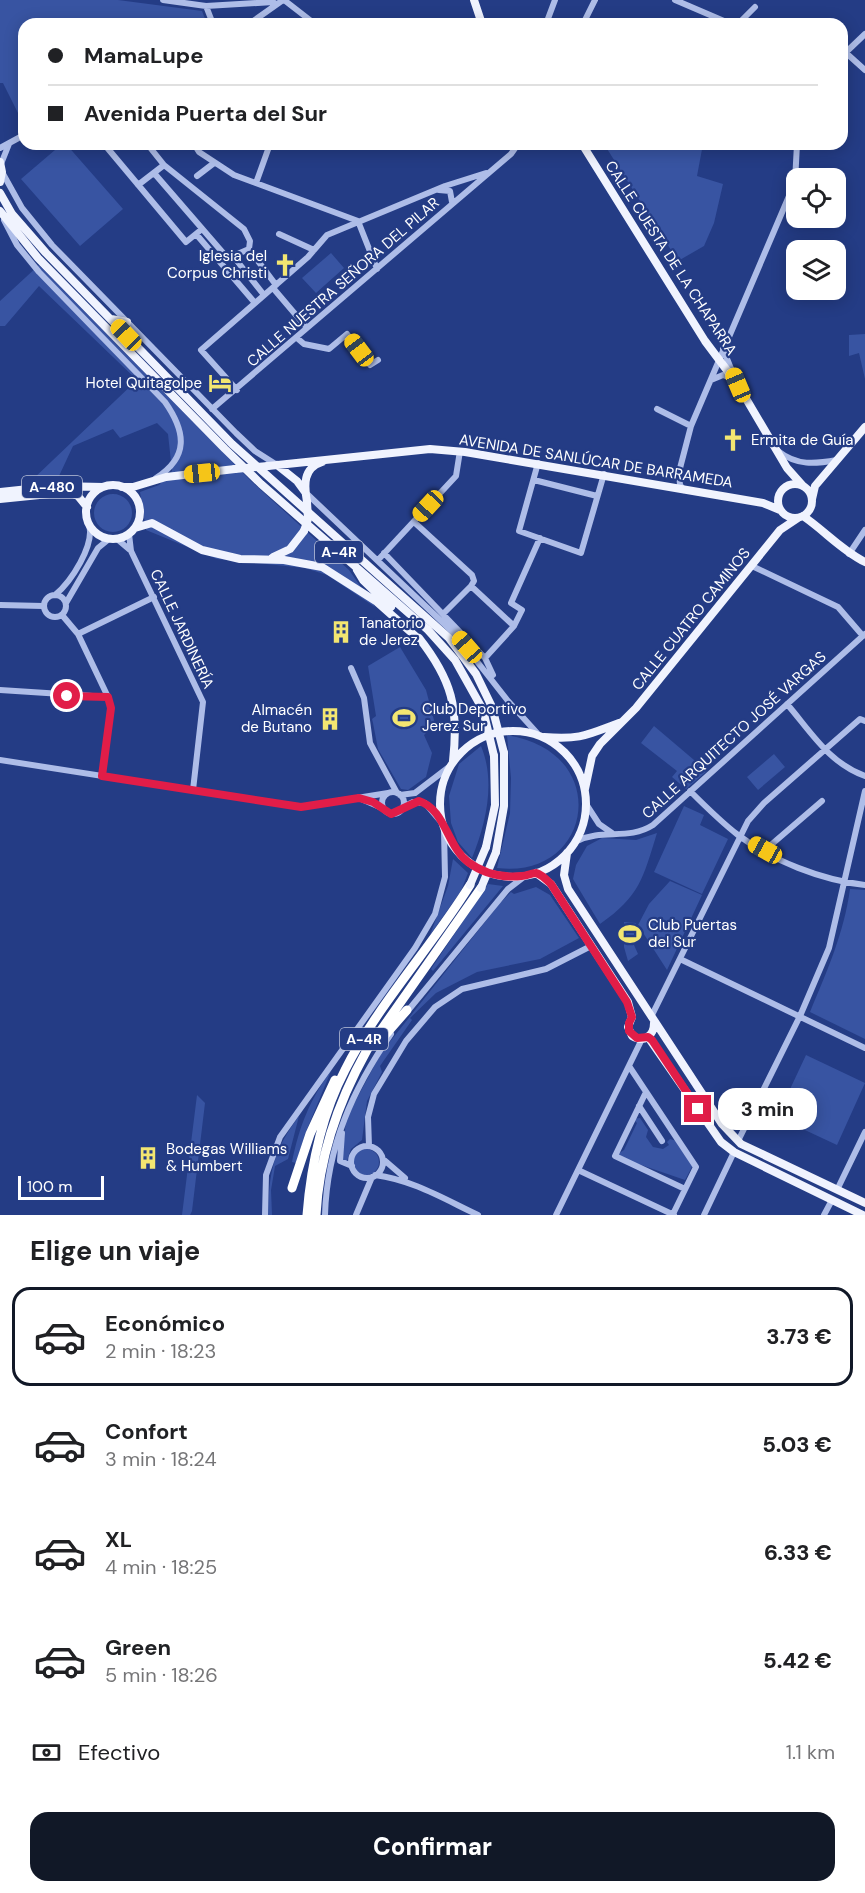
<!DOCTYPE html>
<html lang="es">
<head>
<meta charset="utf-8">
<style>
	body { margin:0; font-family:"DM Sans",sans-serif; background:#f6f6f6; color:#202124; height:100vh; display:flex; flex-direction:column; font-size:22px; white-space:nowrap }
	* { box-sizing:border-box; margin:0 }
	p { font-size:20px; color:#757577 }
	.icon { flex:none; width:33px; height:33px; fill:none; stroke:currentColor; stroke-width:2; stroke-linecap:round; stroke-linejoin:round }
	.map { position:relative; height:1215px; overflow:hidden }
	.sheet { display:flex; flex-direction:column; background:#fff; flex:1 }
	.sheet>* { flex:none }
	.banner { position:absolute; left:18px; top:18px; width:830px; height:132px; border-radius:18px; box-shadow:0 3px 15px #0003; display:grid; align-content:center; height:132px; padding:0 30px; background:#fff }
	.controls { position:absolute; left:786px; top:168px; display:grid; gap:12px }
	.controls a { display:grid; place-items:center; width:60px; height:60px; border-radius:12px; background:#fff; box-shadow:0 3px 15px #0003; font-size:30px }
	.scale { position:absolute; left:18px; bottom:15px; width:86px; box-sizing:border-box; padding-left:6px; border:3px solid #fff; border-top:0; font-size:16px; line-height:21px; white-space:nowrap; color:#fff; -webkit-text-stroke:4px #243c85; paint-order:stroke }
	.end { position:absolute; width:27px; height:27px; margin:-14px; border:8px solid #e11d48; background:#fff; box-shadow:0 0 0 3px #fff }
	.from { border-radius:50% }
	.bubble { position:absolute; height:42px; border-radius:18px; background:#fff; box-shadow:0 3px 15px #0003; font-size:20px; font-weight:800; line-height:42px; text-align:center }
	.car { position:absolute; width:18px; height:36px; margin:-18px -9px; border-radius:8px; box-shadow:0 0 4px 2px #0007; background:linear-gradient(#f5c518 24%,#345 0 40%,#f5c518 0 76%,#345 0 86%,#f5c518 0) }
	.banner b { display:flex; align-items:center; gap:21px; height:57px; font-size:22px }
	.banner b+b { border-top:2px solid #e0e0e0 }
	.banner i { width:15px; height:15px; background:#202124 }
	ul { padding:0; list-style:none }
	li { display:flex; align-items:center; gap:18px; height:99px; margin:0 12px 9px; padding:0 18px; border:3px solid transparent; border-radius:18px }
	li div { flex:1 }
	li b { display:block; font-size:22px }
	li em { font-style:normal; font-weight:800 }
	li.on { border-color:#111827 }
	li>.icon { width:54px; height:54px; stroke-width:1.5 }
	h2 { padding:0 30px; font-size:27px; line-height:72px }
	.pay { display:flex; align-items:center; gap:15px; height:66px; padding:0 30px; font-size:22px }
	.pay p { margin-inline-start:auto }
	.button { display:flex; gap:12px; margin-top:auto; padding:12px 30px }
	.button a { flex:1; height:69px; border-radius:18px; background:#111827; color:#fff; font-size:24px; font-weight:800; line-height:69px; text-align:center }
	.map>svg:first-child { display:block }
	.green { fill:#3854a2 }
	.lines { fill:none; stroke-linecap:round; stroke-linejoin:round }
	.minor { stroke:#aebde8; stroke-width:6 }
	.major { stroke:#f0f3fe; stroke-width:8 }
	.highway { stroke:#fff; stroke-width:9 }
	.major-bridge { stroke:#f0f3fe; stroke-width:8 }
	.route { stroke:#e11d48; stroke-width:8 }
	.labels { text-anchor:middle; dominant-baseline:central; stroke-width:4.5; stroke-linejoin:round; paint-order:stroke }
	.shield { fill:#243c85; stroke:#bdc4da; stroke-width:1.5 }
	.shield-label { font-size:14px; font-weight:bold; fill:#fff }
	.poi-label { font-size:15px; fill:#fff; stroke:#243c85; text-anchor:start }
	.street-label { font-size:15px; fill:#fff; stroke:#243c85 }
</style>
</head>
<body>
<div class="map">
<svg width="865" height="1215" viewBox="0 0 865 1215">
	<rect width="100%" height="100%" fill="#243c85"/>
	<!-- green -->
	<path class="green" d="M0 0H118L202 11 207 24H24V125L3 83H0Z
		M62 144H66L123 209 80 246 21 179Z
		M604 144H703L697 176 723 184 714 223 704 246 678 261Z
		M331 253 344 268 316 293 302 278Z
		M39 265 251 481 349 570 375 607 327 575 305 568 217 559 146 530 140 492 159 485 172 471 168 434 157 423 120 438 113 429 73 446 59 476 31 481 137 380 39 286 5 326H0V301Z
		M865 334V379L859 353 849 356V335Z
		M94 513a19 19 0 1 1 38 0a19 19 0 1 1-38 0Z
		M400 647 426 690 435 724 424 735 432 753 426 777 408 790 401 789 378 749 373 723 372 719 376 716 368 666Z
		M654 726 707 771 686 789 672 777 677 771 641 743Z
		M507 735C614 752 593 880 497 868L510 813 511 778Z
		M481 746C496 782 486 823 472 858L458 842 451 823 449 796 459 764Z
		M774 754 785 767 758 790 747 777Z
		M684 806 704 815 700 825 728 839 702 894 654 872Z
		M657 833C643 878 640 896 600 924L573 879 576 865 587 846 602 838 636 840Z
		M453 859 468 873 461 891 430 935 448 886Z
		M670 881 702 895 667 970 638 925 649 904Z
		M488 884 503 886 433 971 431 969Z
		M536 887 550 895 579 938 540 959 477 972 436 993 410 1018 412 1020 380 1066 382 1072 367 1101 362 1140 351 1149 347 1161 342 1162 346 1119 381 1053 500 903 511 892 514 894Z
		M850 889 865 890V1039L810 1012C827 971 844 933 850 889Z
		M624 922 636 923 634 945 638 954 628 961 624 947Z
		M806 1055 865 1083 837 1145 777 1117Z
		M331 1071 305 1134 296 1163 292 1162C299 1127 310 1099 331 1071Z
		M197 1095 205 1103 192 1211 190 1215H182Z
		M299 1116 288 1159 275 1166 271 1190 272 1215H268C269 1172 273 1151 299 1116Z
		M640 1118 648 1130 646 1137 653 1147 663 1149 669 1145 667 1142 670 1139 680 1142 694 1163 685 1180 615 1156 624 1150 637 1123 633 1119Z
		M353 1162a13 13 0 1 1 26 0a13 13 0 1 1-26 0Z"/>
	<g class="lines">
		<!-- minor -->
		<path class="minor" d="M163 0 206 6 273 2 276 4
			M284 0 315 24
			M675 0 724 21 753 24
			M206 6 213 24
			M740 22 755 7
			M249 24 283 0
			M546 24 555 0
			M583 24 595 0
			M845 52 865 70
			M842 56 865 34
			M104 144 186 242 202 229
			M143 144 148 145 164 165 244 229 250 241 249 249 276 285
			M194 144 199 152 234 175 358 221 377 269
			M0 148 24 135
			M1 164 9 144
			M2 172 22 208 52 245 236 433 255 451 277 465
			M154 173 224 254 233 256 264 295
			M197 176 214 163
			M256 183 270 144
			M138 185 164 165
			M439 190 450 191 452 202
			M4 220 17 245 39 272 165 402C186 432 189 457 156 478
			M196 234 255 303
			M279 234 314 250
			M233 256 249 249
			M273 288 307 328
			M297 338 304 344 329 349 347 334 370 365 378 360
			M723 349 734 376
			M711 380 723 375 731 378
			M237 390 201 350 308 257 327 235 445 186 486 173
			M212 409 511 154 518 144
			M657 409 691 426
			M778 451C797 466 815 464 837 460
			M538 463 519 531 581 553 604 474
			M534 480 597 496
			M684 490 680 485 679 472 691 426 795 182 797 144
			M305 492 457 636 508 701 537 733
			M414 522 472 575 474 581 471 586 444 613
			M129 534 131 551 203 702 193 790
			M117 539 130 550
			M384 553 485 658 493 675
			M849 554 865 530
			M378 560 456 476 460 451
			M752 566 838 607 863 636
			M471 586 514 626 485 658
			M44 606a11 11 0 1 1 22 0a11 11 0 1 1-22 0Z
			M55 595C71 582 95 545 89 525
			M66 603 98 548 109 539
			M0 605 43 606
			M62 615 78 634 108 697 111 708 102 775
			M514 626 522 610 511 603 540 538
			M78 634 154 597
			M351 668 364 698 370 743 397 793
			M0 690 108 697
			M787 704C811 732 829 763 865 776
			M0 760 301 807 388 793
			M690 791C705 806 721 822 738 835 773 861 821 880 865 885
			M382 803a11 11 0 1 1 22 0a11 11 0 1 1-22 0Z
			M400 795 415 793 449 767
			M359 798 382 808
			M586 804 599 824 612 833
			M403 807 413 802 425 803 442 823
			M577 841C603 828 628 841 653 825L865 634
			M765 850 822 801
			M680 959 865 1048
			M406 1013 508 889 525 876
			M651 1017 748 821 764 803 860 719 865 721
			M629 1066 696 1167 673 1214
			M646 1092 615 1156 685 1189
			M639 1106 662 1141
			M342 1133 340 1161 352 1166
			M738 1141 800 1016 829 948 865 791
			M369 1146 368 1117 374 1094 406 1041 435 1007 462 989 546 969 591 946
			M351 1162a16 16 0 1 1 32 0a16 16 0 1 1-32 0Z
			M383 1159 405 1178
			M578 1170 674 1215
			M375 1175C413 1180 444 1199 478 1215
			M837 1190 865 1132
			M265 1215 266 1175 280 1137 415 948 435 914 445 877 444 830
			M325 1215C327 1146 353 1089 391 1034
			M356 1215 372 1177
			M556 1215 642 1039
			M704 1215 734 1152
			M824 1215 832 1200"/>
		<!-- major -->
		<path class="major" d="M474 0 482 24
			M582 144 705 341 738 385 787 468 803 486
			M0 162 2 172 0 182
			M0 193 12 214 46 253 232 444 449 638 476 674 492 707
			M0 211 38 258 225 449 261 484 428 630 455 660 483 710
			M111 319 127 322
			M277 465 297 481 305 492
			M268 466 430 449 465 452 763 503 780 510
			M778 501a17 17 0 1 1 34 0a17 17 0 1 1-34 0Z
			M86 512a27 27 0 1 1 54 0a27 27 0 1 1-54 0Z
			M122 487H133L166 477 235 469
			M0 492 57 486 103 487
			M0 499 69 492 78 496 87 507
			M812 499 815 486 865 427
			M307 502C304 485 303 468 322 462
			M803 516C825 531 841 550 865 562
			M135 528 152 523 202 550 240 559 284 560 322 567 377 602 422 642
			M273 557 290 549 304 531
			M357 570 363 580 391 607
			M419 638C452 680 459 708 453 761
			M440 804a73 73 0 1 1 146 0a73 73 0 1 1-146 0Z
			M544 737C580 740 587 735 619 723
			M585 789 592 756 600 744 636 708 780 530 798 518
			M486 847 495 805 494 756
			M496 852 504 806V753
			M567 853 564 875 568 889 722 1124 741 1144 865 1203
			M536 873 551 884 628 1002 632 1017 628 1027 632 1036C644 1043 654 1036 654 1023
			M648 1037 721 1142 734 1152 863 1215"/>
		<!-- highway -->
		<path class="highway" d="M379 1042 407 1010
			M292 1188 310 1134 335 1080
			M307 1215C311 1164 321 1116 345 1070 378 1004 431 948 470 885
			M316 1215C319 1155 338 1102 367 1050L481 888"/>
		<!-- major-bridge -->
		<path class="major-bridge" d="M235 469 268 466
			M304 531 308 519 307 502
			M492 707 504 753
			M483 710 494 756
			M470 885 486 847
			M481 888 496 852"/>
	</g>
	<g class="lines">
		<!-- route -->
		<path class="route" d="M67 696 108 697 111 708 102 776 301 807 359 798 373 802 391 814 419 801C445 809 447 846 468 862 484 874 503 878 522 876 526 876 532 873 536 873 541 874 548 881 551 884L627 1002 632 1017 629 1023V1031L637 1038 648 1037 652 1040 698 1109"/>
	</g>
	<!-- icons -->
	<defs>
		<g id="church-bare" transform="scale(1.8)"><path d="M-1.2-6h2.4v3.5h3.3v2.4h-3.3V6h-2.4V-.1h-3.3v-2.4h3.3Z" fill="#f3e671" stroke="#243c85" stroke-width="2.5" paint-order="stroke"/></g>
		<g id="hotel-bare" transform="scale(1.8)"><path d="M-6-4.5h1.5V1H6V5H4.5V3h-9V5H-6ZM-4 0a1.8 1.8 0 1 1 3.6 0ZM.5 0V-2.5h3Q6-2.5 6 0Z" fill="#f3e671" stroke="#243c85" stroke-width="2.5" paint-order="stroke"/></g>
		<g id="building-bare" transform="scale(1.8)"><path d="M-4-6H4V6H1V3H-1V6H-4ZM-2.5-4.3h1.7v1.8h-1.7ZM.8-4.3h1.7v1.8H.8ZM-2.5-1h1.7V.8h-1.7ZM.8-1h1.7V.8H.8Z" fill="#f3e671" stroke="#243c85" stroke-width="2.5" paint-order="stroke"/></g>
		<g id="stadium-bare" transform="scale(1.8)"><path d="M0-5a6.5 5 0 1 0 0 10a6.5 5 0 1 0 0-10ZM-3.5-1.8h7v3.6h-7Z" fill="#f3e671" stroke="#243c85" stroke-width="2.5" paint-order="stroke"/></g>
	</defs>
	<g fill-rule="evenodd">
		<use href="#church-bare" x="285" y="265"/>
		<use href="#hotel-bare" x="220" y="383"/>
		<use href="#church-bare" x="733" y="440"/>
		<use href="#building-bare" x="341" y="632"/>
		<use href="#stadium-bare" x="404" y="718"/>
		<use href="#building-bare" x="330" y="719"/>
		<use href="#stadium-bare" x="630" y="934"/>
		<use href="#building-bare" x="148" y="1158"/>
	</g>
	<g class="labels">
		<!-- shield labels -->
		<g class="shield">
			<rect x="22" y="476" width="60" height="22" rx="4.5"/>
			<rect x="315" y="541" width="48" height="22" rx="4.5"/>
			<rect x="340" y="1028" width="48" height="22" rx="4.5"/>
		</g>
		<g class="shield-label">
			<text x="52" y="487">A-480</text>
			<text x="339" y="552">A-4R</text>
			<text x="364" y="1039">A-4R</text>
		</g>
		<!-- poi labels -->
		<g class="poi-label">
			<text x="267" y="256" text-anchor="end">Iglesia del<tspan x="267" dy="17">Corpus Christi</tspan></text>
			<text x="202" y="383" text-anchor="end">Hotel Quitagolpe</text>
			<text x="751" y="440">Ermita de Guía</text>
			<text x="359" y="623">Tanatorio<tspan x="359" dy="17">de Jerez</tspan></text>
			<text x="422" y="709">Club Deportivo<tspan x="422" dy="17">Jerez Sur</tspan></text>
			<text x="312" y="710" text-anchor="end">Almacén<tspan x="312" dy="17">de Butano</tspan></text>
			<text x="648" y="925">Club Puertas<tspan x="648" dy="17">del Sur</tspan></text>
			<text x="166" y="1149">Bodegas Williams<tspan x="166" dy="17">&amp; Humbert</tspan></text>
		</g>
		<!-- street labels -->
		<g class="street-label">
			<text transform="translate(671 258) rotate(57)">CALLE CUESTA DE LA CHAPARRA</text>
			<text transform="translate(343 282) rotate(-41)">CALLE NUESTRA SEÑORA DEL PILAR</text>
			<text transform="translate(596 461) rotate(9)">AVENIDA DE SANLÚCAR DE BARRAMEDA</text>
			<text transform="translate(691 619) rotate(-51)">CALLE CUATRO CAMINOS</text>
			<text transform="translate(182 629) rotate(65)">CALLE JARDINERÍA</text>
			<text transform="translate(734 735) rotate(-42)">CALLE ARQUITECTO JOSÉ VARGAS</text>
		</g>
	</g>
</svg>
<div class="controls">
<a><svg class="icon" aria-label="locate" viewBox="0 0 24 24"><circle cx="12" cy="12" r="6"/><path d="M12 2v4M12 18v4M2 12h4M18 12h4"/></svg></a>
<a><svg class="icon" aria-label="layers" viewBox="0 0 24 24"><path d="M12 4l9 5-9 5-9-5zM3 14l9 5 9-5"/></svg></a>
</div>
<div class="scale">100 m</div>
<i class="end from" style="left:67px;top:696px"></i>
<i class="end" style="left:698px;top:1109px"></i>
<div class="bubble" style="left:718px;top:1088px;width:99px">3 min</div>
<i class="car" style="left:126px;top:335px;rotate:316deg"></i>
<i class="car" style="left:359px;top:350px;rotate:323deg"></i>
<i class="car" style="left:738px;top:385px;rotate:337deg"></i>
<i class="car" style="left:202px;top:473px;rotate:264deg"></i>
<i class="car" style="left:428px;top:506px;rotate:223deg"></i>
<i class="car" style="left:467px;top:647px;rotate:319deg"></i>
<i class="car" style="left:765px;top:850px;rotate:299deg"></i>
<div class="banner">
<b><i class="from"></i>MamaLupe</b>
<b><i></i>Avenida Puerta del Sur</b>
</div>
</div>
<section class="sheet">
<h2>Elige un viaje</h2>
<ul>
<li class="on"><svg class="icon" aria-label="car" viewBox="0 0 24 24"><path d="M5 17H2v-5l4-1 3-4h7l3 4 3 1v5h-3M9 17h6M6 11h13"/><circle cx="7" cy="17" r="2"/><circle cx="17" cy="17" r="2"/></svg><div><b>Económico</b><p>2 min · 18:23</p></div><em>3.73 €</em></li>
<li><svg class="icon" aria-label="car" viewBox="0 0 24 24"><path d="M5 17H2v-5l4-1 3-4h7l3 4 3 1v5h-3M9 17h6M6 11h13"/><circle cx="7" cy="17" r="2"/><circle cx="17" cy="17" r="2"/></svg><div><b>Confort</b><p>3 min · 18:24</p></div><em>5.03 €</em></li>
<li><svg class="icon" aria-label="car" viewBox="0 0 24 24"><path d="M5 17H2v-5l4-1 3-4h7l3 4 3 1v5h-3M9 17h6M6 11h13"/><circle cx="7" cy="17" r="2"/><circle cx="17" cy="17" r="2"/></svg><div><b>XL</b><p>4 min · 18:25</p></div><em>6.33 €</em></li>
<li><svg class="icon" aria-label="car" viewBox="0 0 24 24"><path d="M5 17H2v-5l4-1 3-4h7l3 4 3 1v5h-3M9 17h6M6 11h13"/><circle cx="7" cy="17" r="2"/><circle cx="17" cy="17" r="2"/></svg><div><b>Green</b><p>5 min · 18:26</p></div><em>5.42 €</em></li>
</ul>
<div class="pay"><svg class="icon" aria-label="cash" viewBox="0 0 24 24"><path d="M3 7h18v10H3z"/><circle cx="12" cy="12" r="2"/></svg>Efectivo<p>1.1 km</p></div>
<div class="button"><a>Confirmar</a></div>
</section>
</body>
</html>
